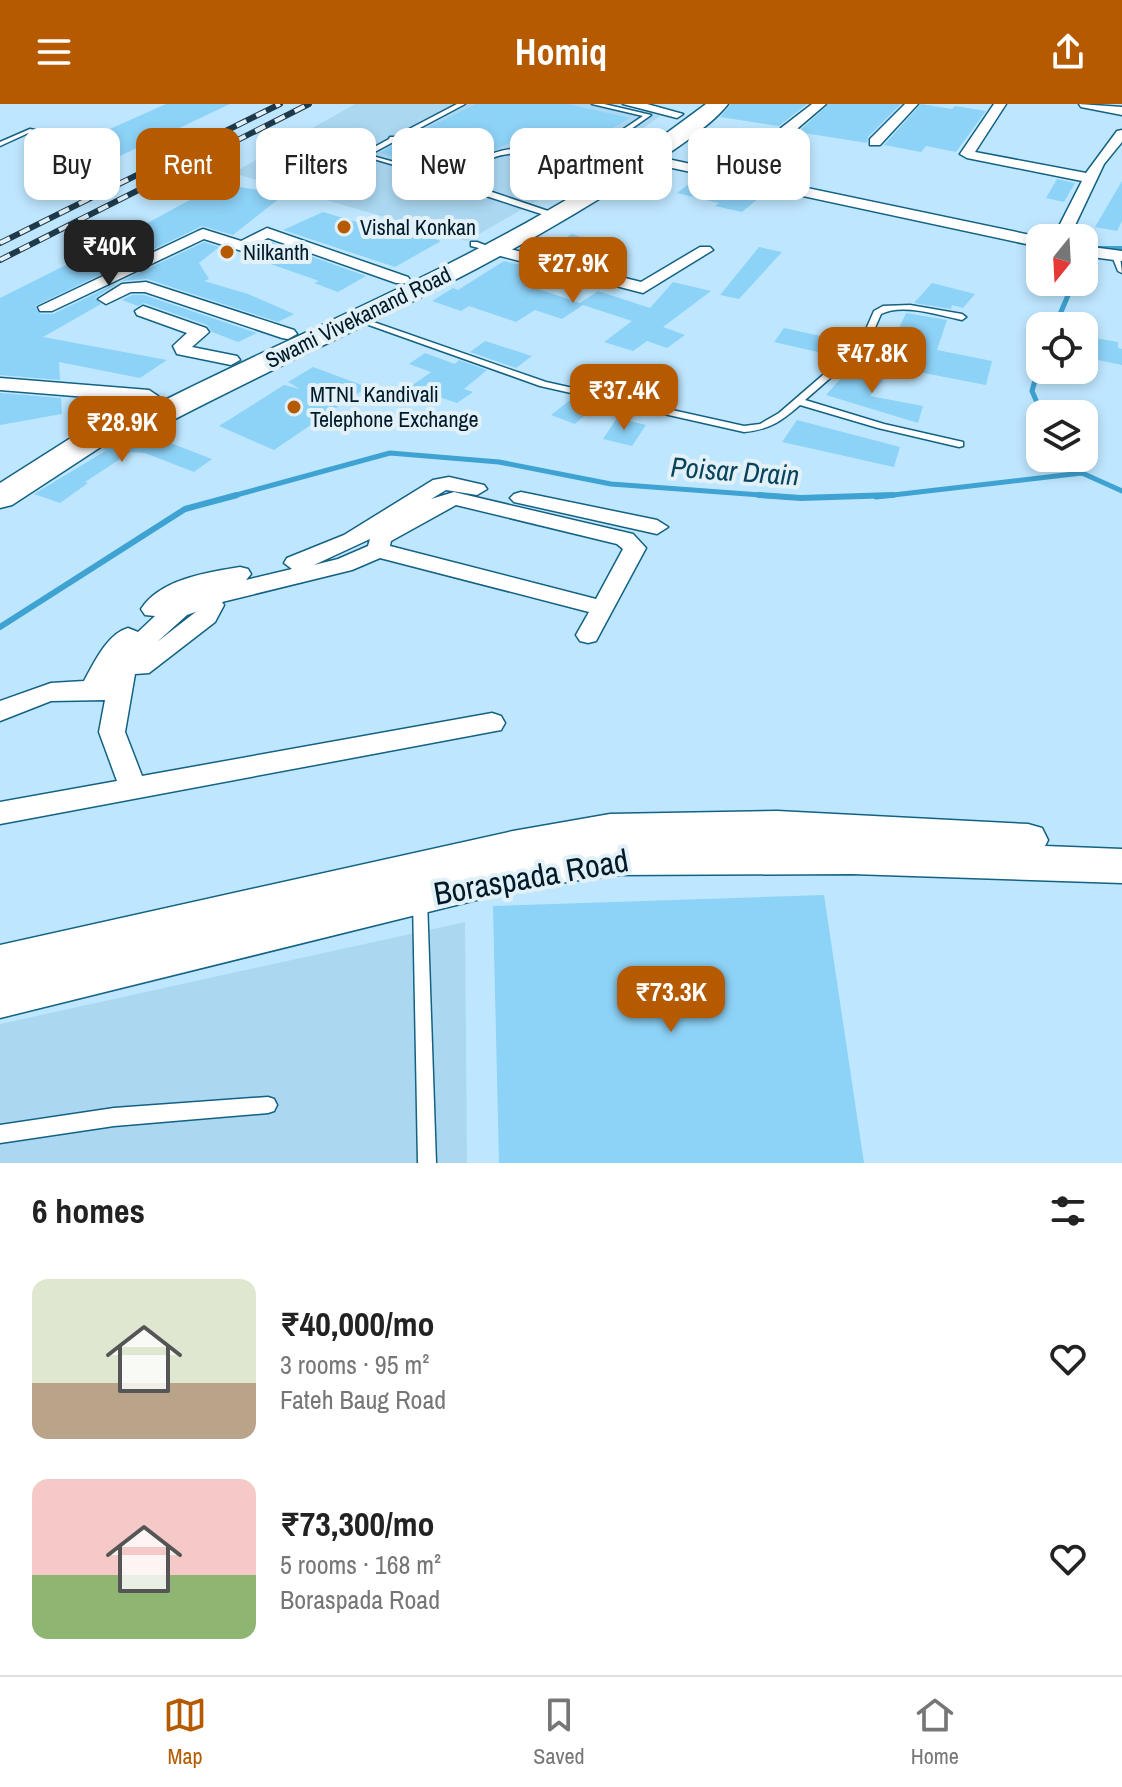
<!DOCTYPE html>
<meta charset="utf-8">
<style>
body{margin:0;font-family:"Archivo Narrow",sans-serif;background:#f6f6f6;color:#222;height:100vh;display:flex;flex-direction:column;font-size:30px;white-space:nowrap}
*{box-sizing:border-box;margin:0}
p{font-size:26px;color:#767676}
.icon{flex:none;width:44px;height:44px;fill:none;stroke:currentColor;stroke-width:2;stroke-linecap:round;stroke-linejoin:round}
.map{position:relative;height:1059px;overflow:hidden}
.sheet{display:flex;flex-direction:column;background:#fff;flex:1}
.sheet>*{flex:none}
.top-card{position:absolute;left:24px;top:24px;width:1074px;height:72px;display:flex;gap:16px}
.needle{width:52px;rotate:198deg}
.fabs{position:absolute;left:1026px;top:120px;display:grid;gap:16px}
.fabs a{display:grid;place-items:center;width:72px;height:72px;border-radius:16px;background:#fff;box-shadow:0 4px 12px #0003;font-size:40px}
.price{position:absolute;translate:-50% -68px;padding:0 18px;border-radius:16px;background:#b65a00;color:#fff;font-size:26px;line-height:52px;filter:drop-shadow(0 2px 4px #0008)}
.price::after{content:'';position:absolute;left:50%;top:48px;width:24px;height:18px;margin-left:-12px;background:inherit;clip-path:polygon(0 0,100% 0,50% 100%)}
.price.on{background:#222;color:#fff}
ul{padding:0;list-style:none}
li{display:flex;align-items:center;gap:24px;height:200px;padding:0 32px}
li span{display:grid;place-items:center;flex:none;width:224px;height:160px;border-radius:16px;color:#555}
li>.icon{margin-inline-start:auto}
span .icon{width:96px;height:96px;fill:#fffc;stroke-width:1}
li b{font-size:34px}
h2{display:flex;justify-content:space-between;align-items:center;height:96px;padding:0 32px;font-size:34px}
.chip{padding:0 28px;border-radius:16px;background:#fff;box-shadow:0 4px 12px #0003;font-size:28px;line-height:72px}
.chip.on{background:#b65a00;color:#fff}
header{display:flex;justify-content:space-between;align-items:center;height:104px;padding:0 32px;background:#b65a00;color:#fff;font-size:36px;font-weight:700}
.tabs{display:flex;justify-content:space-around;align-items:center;height:112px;border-top:2px solid #e0e0e0;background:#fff;font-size:22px;color:#767676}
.tabs a{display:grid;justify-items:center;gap:4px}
.tabs .on{color:#b65a00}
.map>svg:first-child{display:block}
.built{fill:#abd7f1}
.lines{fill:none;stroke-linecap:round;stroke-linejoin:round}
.stream-far2{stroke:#3ea2d2;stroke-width:4}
.stream-far1{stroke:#3ea2d2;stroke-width:5}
.stream{stroke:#3ea2d2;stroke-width:6}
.building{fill:#8dd2f7}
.lane-casing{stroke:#136183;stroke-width:3}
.street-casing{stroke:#136183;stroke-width:3}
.secondary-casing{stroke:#136183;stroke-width:3}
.primary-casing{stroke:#136183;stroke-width:3}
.lane{fill:#fff;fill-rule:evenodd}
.street{fill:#fff;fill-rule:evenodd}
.secondary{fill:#fff;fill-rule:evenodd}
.primary{fill:#fff;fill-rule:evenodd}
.rail-casing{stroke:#1e3a4a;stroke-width:6}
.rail{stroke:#e2f0f8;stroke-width:4;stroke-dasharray:11;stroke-linecap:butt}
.poi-dot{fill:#b65a00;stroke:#e2f0f8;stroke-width:3}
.labels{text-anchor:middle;stroke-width:8;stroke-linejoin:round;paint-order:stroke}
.far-poi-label{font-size:22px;fill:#001a28;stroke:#e2f0f8;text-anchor:start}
.far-street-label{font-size:22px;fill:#001a28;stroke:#e2f0f8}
.water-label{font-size:28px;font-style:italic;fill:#09435c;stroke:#e2f0f8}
.near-street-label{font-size:32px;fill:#001a28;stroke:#e2f0f8}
</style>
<header><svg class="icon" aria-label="menu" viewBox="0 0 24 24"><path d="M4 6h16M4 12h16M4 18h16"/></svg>Homiq<svg class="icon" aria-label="share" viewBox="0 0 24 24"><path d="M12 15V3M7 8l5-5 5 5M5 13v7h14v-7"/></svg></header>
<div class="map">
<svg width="1122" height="1059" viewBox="0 0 1122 1059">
<rect width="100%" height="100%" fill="#bee7ff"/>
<g class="built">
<polygon points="355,0 607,0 660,12 568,79 467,137 233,69"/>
<polygon points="465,818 467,1059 0,1059 0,920"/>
</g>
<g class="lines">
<polyline class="stream-far2" points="1084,144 1122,144"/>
<g class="stream-far1">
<polyline points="1055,222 1069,189 1068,178"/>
<polyline points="1040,259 1032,287 1042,310"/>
<polyline points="1071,354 1082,369"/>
<polyline points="229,393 390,349 499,358 611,380 786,393"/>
<polyline points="876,393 1082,369 1122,387"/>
</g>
<g class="stream">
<polyline points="759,391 801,394 893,391"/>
<polyline points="0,523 185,405 237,391"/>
</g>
</g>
<g class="building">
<polygon points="166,0 230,0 84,69 38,57"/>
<polygon points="476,0 568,0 630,14 590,37 564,31 551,43 509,39 482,52 409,33"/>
<polygon points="731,0 807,0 779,22 720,13"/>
<polygon points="829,0 901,0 868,33 867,39 798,28"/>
<polygon points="921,0 952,5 955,2 986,7 956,48 926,42 921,48 884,41"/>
<polygon points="395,40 471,59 453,69 380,49"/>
<polygon points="698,73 766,88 742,108 715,102 719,99 677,89"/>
<polygon points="1057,75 1075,79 1064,98 1046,94"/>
<polygon points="1122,77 1122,117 1117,127 1095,123"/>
<polygon points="219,80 285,90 233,131 202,122 35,202 40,210 53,210 117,179 95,194 101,200 43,233 167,256 140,274 59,258 60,276 0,271 0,194 122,133"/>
<polygon points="323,108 394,129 403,124 441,137 395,163 283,126"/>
<polygon points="572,130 618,145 590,162 538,149"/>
<polygon points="268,137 366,172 338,188 314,179 319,177 242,150"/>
<polygon points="204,138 219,143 199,159 209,175 204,177 248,190 294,210 278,218 147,175 122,177"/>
<polygon points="759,143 782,148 739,195 720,191"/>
<polygon points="504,157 543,166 523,180 580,199 598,187 650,204 673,178 711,187 663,223 685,231 667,244 647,237 633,247 604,238 632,217 583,201 562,215 535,206 516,218 469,202 461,207 432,197 453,184 458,186"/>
<polygon points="932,179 975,190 963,204 952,201 951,205 914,199"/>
<polygon points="132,191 144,191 257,229 238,238 212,228 207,221 144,199 138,202 122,196"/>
<polygon points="906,209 947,216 937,246 992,257 986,281 882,261"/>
<polygon points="784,224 839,236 831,251 774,238"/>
<polygon points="1095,234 1118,238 1118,244 1122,245 1122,261 1093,255"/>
<polygon points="485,237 532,252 516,264 470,248"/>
<polygon points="425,249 455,260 459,256 487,266 464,285 473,288 457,299 410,283 431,268 409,260"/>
<polygon points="313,263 367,283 274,346 219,322 284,281 300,285 288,278"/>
<polygon points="850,264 885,274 870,292 923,302 918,319 826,291"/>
<polygon points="0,289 61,294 62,310 0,321"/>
<polygon points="569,297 585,302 585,311 575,320 551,311"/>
<polygon points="617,314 646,321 632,342 603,335"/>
<polygon points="797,316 900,343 894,363 782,338"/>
<polygon points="147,330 212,355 194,368 145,349 131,348 85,378 88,379 60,399 34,390 107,346 102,346 106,343"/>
<polygon points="824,791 864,1059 499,1059 493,802"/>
</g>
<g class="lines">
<defs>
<g id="lane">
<path d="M457,0H465L401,34L482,55C509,37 553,46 583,52L643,12L592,0H604L651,11L590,54L609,59V61C580,60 501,33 480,64C478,67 477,72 476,76L492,88L560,111V115H557L486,92L480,86L360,51L389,35L390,33H394ZM395,37L478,58L474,61L469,76L473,80L369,51Z"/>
<polygon points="30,25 35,26 0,42 0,38"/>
<polygon points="471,138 477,138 498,146 494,148 471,142"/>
<polygon points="1113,150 1120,152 1122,169 1118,167 1112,152"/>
<path d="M910,201L962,210L966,213L962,216C938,211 903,199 881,210L867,242L805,296L884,320L963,338V342L959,343L878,324L800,301C780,318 771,325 744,328L540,282L352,215L359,213L546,278L744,322L760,320L779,309L860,239L874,207L883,202Z"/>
<polygon points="420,789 425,791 427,795 436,1059 418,1059 413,795 415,791"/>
<polygon points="268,993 274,995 277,1001 274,1007 268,1009 114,1022 0,1039 0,1021 114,1004"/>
</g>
<g id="street">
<polygon points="623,0 647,0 683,10 677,14"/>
<polygon points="812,0 826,0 791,30 781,30 781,24"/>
<polygon points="905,0 918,0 880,41 870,41 870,35"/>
<polygon points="994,0 1006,0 975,48 1086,69 1117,27 1122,26 1122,38 1104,60 1069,134 1053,134 1082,77 967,54 960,50"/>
<polygon points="1079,0 1122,3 1122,11 1081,3"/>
<polygon points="775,32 780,33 780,39 741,70 1040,133 1042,134 1040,143 649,59 642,55 649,51 728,68"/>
<polygon points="267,124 408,173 410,176 408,179 396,179 268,134 242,147 204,135 52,207 40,207 38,203 198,127 203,125 241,137"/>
<polygon points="494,141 641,178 700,143 710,143 713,146 643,189 489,149 486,146"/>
<polygon points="1084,142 1122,147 1122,157 1084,152"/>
<polygon points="146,178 294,226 297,230 288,235 282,234 145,188 131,188 106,200 98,195 122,180"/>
<polygon points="143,202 206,224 209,228 192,243 237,252 240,256 231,261 177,250 173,242 187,229 137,211 135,207"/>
<polygon points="0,274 149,286 158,292 149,298 0,286"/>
<path d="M449,373L484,381L487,385L477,391L446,386L431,395L454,388L633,430L646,444L596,537L588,539L580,537L576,531L589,508L380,454L352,466L222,498L224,501L215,518L149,569L135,570L125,628L142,672L492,609L501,612L505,619L501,626L0,720V698L117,677L99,628L105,596L51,597L0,617V597L51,579L84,577C94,559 107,530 128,524L138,528L155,512L145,511L141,505C160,475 209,468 240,463L248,465L251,470L246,476L292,465L284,459L287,454L344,431L433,376ZM456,401L617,440L623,445L596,495L390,442L391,437ZM370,435L368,442L338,455L314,461ZM198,507H197L157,538L187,511Z"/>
<polygon points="521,388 657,416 668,423 657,430 514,398 510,394 514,390"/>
</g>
<polygon id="secondary" points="777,707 1028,720 1042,724 1048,736 1045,742 1122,745 1122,779 852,770 612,771 521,785 0,914 0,841 513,727 610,710"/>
<path id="primary" d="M706,0H728C709,25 658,56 632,74C481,173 313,242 154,326L116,333L12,401L0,404V379L96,318L135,311C281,236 435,175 576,90C621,63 663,32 706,0Z"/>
</defs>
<use href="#lane" class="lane-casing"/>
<use href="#street" class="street-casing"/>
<use href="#secondary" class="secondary-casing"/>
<use href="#primary" class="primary-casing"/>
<use href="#lane" class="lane"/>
<use href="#street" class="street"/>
<use href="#secondary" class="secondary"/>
<use href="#primary" class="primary"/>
<defs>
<g id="rail">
<polyline points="0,139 280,0"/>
<polyline points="0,156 309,0"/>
</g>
</defs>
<use href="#rail" class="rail-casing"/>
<use href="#rail" class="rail"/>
</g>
<g class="poi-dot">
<circle cx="344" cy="123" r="8"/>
<circle cx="227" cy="148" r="8"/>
<circle cx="294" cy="303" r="8"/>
</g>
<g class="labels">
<g class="far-poi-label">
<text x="360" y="131">Vishal Konkan</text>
<text x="243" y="156">Nilkanth</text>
<text x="310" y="298">MTNL Kandivali<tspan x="310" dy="25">Telephone Exchange</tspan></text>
</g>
<g class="far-street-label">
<text transform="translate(358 213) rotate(-26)" y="8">Swami Vivekanand Road</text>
</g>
<g class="water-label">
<text transform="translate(735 367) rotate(4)" y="10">Poisar Drain</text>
</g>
<g class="near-street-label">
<text transform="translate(531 773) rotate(-10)" y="11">Boraspada Road</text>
</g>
</g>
</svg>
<div class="fabs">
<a><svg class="needle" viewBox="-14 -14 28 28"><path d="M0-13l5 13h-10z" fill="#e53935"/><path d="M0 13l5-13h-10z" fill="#767676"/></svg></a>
<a><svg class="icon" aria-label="locate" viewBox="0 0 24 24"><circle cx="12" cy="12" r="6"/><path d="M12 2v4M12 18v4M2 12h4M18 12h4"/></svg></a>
<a><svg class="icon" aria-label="layers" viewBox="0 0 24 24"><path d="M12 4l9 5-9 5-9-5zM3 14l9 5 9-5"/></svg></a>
</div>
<b class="price on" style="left:109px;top:184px">₹40K</b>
<b class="price" style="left:573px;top:201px">₹27.9K</b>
<b class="price" style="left:872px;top:291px">₹47.8K</b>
<b class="price" style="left:624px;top:328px">₹37.4K</b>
<b class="price" style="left:122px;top:360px">₹28.9K</b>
<b class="price" style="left:671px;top:930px">₹73.3K</b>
<div class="top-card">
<a class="chip">Buy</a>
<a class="chip on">Rent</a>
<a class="chip">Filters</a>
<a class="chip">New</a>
<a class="chip">Apartment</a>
<a class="chip">House</a>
</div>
</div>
<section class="sheet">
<h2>6 homes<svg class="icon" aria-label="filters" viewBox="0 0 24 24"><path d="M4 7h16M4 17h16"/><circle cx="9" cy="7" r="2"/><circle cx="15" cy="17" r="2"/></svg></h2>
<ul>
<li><span style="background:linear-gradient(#dfe7d0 65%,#b9a48a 0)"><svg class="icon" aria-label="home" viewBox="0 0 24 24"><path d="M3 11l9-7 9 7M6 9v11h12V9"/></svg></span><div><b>₹40,000/mo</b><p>3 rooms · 95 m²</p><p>Fateh Baug Road</p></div><svg class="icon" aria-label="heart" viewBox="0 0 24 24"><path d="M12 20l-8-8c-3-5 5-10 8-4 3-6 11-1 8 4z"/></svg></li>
<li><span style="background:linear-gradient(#f6c9c9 60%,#8fb573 0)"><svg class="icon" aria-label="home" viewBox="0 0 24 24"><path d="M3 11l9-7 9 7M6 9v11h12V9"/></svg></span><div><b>₹73,300/mo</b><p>5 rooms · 168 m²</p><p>Boraspada Road</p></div><svg class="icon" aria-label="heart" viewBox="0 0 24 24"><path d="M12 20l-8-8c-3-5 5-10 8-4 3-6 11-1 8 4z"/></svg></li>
</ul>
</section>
<nav class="tabs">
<a class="on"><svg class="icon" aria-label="map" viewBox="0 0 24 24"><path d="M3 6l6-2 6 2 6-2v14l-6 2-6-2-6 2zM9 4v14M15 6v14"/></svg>Map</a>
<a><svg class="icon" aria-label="saved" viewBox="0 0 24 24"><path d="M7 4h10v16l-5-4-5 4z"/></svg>Saved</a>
<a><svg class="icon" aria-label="home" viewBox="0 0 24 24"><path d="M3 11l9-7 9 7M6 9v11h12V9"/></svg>Home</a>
</nav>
